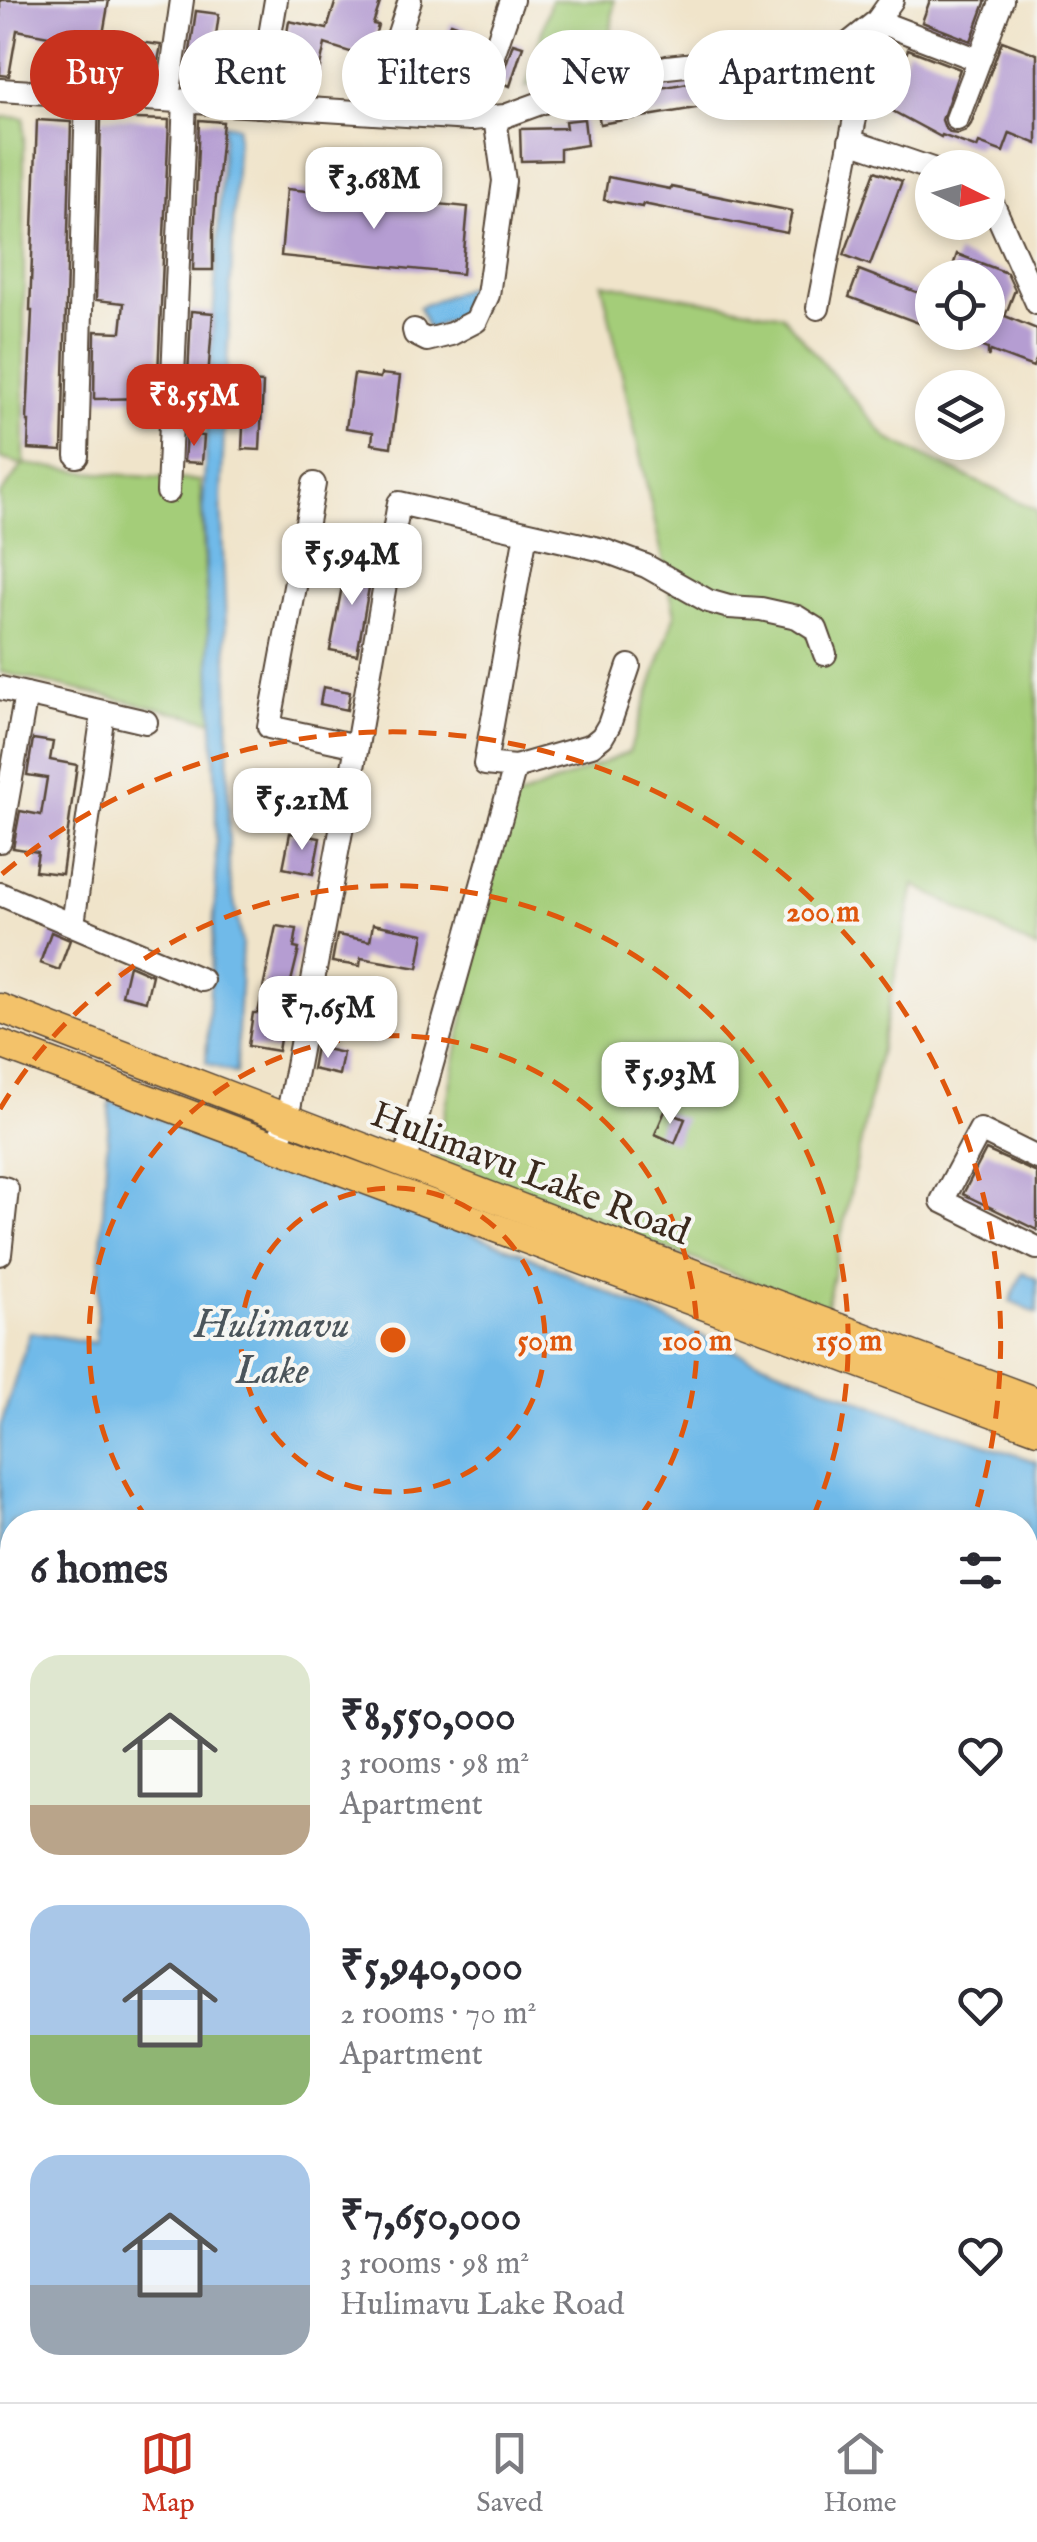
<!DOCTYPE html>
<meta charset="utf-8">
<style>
body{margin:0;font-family:"IM FELL English",serif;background:#f2f2f3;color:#2b2b33;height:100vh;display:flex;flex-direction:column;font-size:38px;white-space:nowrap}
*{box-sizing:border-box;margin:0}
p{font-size:32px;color:#7c7c81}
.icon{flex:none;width:55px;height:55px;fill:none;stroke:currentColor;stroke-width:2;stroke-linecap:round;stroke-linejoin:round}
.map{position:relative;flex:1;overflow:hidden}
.side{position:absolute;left:0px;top:1510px;width:1038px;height:892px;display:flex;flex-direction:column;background:#fff;border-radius:40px 40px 0 0;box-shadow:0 5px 15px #0003}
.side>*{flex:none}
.hud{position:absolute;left:30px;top:30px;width:978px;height:90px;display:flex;gap:20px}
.needle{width:65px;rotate:95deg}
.buttons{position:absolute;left:915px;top:150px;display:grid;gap:20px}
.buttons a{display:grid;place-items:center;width:90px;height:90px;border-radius:50%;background:#fff;box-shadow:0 5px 15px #0003;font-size:50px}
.price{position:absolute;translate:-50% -85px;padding:0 22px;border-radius:20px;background:#fff;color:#222;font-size:32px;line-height:65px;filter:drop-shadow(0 2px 5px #0008)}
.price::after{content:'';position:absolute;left:50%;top:60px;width:30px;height:22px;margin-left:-15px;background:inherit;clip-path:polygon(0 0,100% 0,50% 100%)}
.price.current{background:#c8321e;color:#fff}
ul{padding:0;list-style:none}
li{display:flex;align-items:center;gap:30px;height:250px;padding:0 30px}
li span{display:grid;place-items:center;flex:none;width:280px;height:200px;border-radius:30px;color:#555}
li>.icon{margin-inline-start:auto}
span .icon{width:120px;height:120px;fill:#fffc;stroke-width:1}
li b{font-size:42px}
h2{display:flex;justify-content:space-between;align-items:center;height:120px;padding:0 30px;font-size:42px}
.tag{padding:0 35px;border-radius:45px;background:#fff;box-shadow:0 5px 15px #0003;font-size:35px;line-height:90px}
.tag.current{background:#c8321e;color:#fff}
.tabs{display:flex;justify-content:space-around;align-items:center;height:140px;border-top:2px solid #e1e1e2;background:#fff;font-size:28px;color:#7c7c81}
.tabs a{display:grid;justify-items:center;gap:5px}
.tabs .current{color:#c8321e}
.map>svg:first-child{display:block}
.green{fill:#a4cd79;stroke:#707c4c;stroke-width:2.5}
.water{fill:#70bae9;stroke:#567284;stroke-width:2.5;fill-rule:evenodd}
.building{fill:#b59dd2}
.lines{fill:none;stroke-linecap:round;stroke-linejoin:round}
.minor-casing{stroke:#564638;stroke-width:26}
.major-casing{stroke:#564638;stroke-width:31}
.minor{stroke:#fff;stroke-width:22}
.major{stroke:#f3c26a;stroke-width:28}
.ring{fill:none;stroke:#df570d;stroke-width:5;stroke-dasharray:18 12}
.labels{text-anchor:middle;stroke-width:8;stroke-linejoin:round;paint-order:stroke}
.street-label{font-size:38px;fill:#3b2a1e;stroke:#f6f6f2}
.water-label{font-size:40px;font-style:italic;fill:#4b555b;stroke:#f6f6f2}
.centre{fill:#df570d;stroke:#f6f6f2;stroke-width:5}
.ring-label{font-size:30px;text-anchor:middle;font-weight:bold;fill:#df570d;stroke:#f6f6f2;stroke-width:8;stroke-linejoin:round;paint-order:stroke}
</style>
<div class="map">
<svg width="1037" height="2402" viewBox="0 0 1037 2402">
<rect width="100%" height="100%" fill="#f6f6f2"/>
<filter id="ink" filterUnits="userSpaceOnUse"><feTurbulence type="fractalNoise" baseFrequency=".01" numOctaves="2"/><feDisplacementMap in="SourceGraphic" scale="20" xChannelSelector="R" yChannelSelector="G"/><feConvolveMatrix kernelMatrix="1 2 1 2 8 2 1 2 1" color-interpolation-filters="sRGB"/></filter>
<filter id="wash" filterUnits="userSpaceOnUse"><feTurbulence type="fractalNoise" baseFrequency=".0048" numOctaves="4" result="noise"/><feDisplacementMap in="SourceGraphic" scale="40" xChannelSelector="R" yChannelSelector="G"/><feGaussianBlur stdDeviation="2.25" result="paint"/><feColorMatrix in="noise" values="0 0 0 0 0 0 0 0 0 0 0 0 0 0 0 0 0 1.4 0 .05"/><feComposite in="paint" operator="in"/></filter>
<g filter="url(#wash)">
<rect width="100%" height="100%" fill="#f0e4ca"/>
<g class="green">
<polygon points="551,0 614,0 609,55 526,87"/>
<polygon points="0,117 24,118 24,464 86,472 200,481 213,721 0,672 0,495 23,465 0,458"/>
<polygon points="602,283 782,315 888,439 1037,510 1037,949 914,885 826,1309 435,1162 506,803 629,752 675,614"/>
</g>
<g class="water">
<polygon points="224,124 238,126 221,497 228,685 229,874 242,943 236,1074 206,1063 216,880 216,795 203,504"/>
<polygon points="471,286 479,308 428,329 419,307"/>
<path d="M110,1100L520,1252L728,1348L889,1412L1037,1462V2402H0V1428L30,1332L95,1343ZM12,1522H1025V2390H12Z"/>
<polygon points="1023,1272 1037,1279 1037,1314 1010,1301"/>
</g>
<g id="blocks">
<g class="building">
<polygon points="0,0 109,0 101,46 17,30 9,76 0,75"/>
<polygon points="336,0 381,0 373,24 378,25 369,58 325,44 318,76 281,69 289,21 327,29"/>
<polygon points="930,0 986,0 971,41 922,22"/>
<polygon points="196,11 219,14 215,42 253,45 249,70 188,65"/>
<polygon points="451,23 484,35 463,93 427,80 425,86 400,77 413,40 441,50"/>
<polygon points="116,39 161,45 158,61 155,60 154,69 112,64"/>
<polygon points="1002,41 1037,54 1037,144 1010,133 1003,152 979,143 977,148 942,135 941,137 874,101 882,83 894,89 908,49 960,69 942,120 945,128 951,133 958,134 966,131 971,124"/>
<polygon points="513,43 523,46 510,86 500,82 499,85"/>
<polygon points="704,80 708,106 600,124 596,100"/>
<polygon points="101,118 169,120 157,398 94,399 95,331 121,332 124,303 96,300"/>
<polygon points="584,119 587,145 560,149 560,160 521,161 520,129 566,128 565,121"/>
<polygon points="37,120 71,122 62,451 28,449 29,421 27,421 32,311 30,311"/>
<polygon points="199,120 223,122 213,229 213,270 193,270"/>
<polygon points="875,171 902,181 870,265 844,255"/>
<polygon points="608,177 670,189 671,187 792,211 787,233 643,204 642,207 604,200"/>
<polygon points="287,189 367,197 367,203 399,206 400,200 468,207 462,274 281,256"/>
<polygon points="957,254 1007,273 1015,290 1005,316 1037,329 1037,358 1033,367 991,351 988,357 988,349 947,334 988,332 988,278 949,278"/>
<polygon points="859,270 932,298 932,328 849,297"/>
<polygon points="191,311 213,313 208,378 188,377"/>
<polygon points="354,374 380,378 381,374 400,376 391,447 372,444 373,432 346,428"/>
<polygon points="245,382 263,383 260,450 242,449"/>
<polygon points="186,434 204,436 202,463 184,462"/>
<polygon points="347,560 373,565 357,655 330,650"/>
<polygon points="323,687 350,692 347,710 320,704"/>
<polygon points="33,739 53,742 50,760 77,765 62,874 35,871 38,852 13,848 20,811 41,815 47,778 27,775"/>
<polygon points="305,778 332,783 329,802 301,797"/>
<polygon points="290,833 320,838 313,874 283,868"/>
<polygon points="373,924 424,934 418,968 361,958 360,966 332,962 337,935 370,941"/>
<polygon points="276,926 297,929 294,948 299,949 286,1002 278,1051 248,1046 253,1013 258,1013"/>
<polygon points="51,932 70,940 59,970 40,963"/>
<polygon points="129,965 152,975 146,1001 122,995"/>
<polygon points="316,1047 343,1053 339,1075 312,1069"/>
<polygon points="665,1111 685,1119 675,1143 655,1134"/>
<polygon points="986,1150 1037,1173 1037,1230 963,1194"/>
</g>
</g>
</g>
<g filter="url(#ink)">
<use href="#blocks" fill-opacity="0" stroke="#564638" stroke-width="2.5"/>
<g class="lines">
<defs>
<g id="minor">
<polyline points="0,90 471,119 505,116 582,88 667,67 760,57 837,53 877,21 892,0"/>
<polyline points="168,99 182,0"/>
<polyline points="258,106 276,0"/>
<polyline points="373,112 410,0"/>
<polyline points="471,119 512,0"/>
<polyline points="957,119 1002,0"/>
<polyline points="850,141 932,169"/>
<polyline points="988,199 994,207 1037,303"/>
<polyline points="818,308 854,123 877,21 979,60"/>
<polyline points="414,330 415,334 427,340 451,334 476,321 488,295 504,181 495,118"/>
<polyline points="77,456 87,94"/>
<polyline points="314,484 269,727 357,746"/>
<polyline points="168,492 185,100"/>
<polyline points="526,533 485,764 515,767 592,745 602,737 609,725 629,666"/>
<polyline points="0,688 146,722"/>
<polyline points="0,841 26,694"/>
<polyline points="0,894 202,980"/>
<polyline points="73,924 103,713"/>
<polyline points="276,1146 287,1119 357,746 399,503 603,550 646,566 708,601 729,607 761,609 797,617 816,629 825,654"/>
<polyline points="1037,1158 980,1130 942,1201 1037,1248"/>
<polyline points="404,1164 515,767"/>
<polyline points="0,1187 7,1189 0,1254"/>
</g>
<g id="major">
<polyline points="0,1008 612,1243 1037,1402"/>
<polyline points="0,1044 1037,1429"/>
</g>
</defs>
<use href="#minor" class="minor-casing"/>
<use href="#major" class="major-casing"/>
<use href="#minor" class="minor"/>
<use href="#major" class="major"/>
</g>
</g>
<g class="ring">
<circle cx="393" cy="1340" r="152"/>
<path d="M149 1521A304 304 0 1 1 637 1521"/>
<path d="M0 1109A456 456 0 0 1 811 1522"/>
<path d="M2 874A608 608 0 0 1 974 1518"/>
</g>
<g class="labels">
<g class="street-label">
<text transform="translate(531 1172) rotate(21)" y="13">Hulimavu Lake Road</text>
</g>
<g class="water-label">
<text x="272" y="1337">Hulimavu<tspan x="272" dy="46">Lake</tspan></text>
</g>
</g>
<circle cx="393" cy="1340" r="15" class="centre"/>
<g class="ring-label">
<text x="823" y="921">200 m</text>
<text x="545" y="1350">50 m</text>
<text x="697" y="1350">100 m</text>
<text x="849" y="1350">150 m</text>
</g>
</svg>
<div class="buttons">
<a><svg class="needle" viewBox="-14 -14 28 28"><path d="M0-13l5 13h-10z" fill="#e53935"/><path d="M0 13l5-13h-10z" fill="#7c7c81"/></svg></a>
<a><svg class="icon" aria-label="locate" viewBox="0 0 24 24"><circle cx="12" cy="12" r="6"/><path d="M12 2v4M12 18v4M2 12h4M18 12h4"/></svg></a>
<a><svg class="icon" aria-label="layers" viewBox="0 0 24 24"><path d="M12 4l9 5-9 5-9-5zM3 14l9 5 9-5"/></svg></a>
</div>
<b class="price" style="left:374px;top:232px">₹3.68M</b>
<b class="price current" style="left:194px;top:449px">₹8.55M</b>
<b class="price" style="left:352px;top:608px">₹5.94M</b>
<b class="price" style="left:302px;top:853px">₹5.21M</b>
<b class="price" style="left:328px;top:1061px">₹7.65M</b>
<b class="price" style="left:670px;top:1127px">₹5.93M</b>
<div class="hud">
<a class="tag current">Buy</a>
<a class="tag">Rent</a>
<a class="tag">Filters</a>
<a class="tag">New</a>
<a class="tag">Apartment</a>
</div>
<section class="side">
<h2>6 homes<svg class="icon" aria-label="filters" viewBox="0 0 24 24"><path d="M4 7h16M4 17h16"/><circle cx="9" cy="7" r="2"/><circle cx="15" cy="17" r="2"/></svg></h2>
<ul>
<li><span style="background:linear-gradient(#dfe7d0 75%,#b9a48a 0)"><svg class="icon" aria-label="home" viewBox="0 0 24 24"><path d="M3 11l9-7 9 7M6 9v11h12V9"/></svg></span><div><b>₹8,550,000</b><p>3 rooms · 98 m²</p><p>Apartment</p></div><svg class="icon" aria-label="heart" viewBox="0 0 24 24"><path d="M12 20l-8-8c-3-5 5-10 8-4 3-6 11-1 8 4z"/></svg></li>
<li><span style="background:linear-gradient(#a9c7e8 65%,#8fb573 0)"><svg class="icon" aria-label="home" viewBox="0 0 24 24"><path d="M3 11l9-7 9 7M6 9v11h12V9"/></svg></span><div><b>₹5,940,000</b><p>2 rooms · 70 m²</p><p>Apartment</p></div><svg class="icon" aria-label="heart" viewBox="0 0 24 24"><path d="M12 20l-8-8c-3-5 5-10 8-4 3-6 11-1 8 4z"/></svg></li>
<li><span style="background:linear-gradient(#a9c7e8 65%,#9aa5b1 0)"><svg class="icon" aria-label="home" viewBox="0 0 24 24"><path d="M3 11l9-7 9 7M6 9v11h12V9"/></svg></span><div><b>₹7,650,000</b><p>3 rooms · 98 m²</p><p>Hulimavu Lake Road</p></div><svg class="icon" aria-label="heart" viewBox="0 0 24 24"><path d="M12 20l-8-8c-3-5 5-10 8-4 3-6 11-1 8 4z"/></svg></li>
</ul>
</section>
</div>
<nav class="tabs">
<a class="current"><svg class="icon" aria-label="map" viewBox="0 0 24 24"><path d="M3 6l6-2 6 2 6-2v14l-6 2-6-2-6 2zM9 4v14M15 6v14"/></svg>Map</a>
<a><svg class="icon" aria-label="saved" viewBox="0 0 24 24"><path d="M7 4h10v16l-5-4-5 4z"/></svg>Saved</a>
<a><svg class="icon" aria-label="home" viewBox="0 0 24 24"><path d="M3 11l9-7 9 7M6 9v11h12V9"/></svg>Home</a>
</nav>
